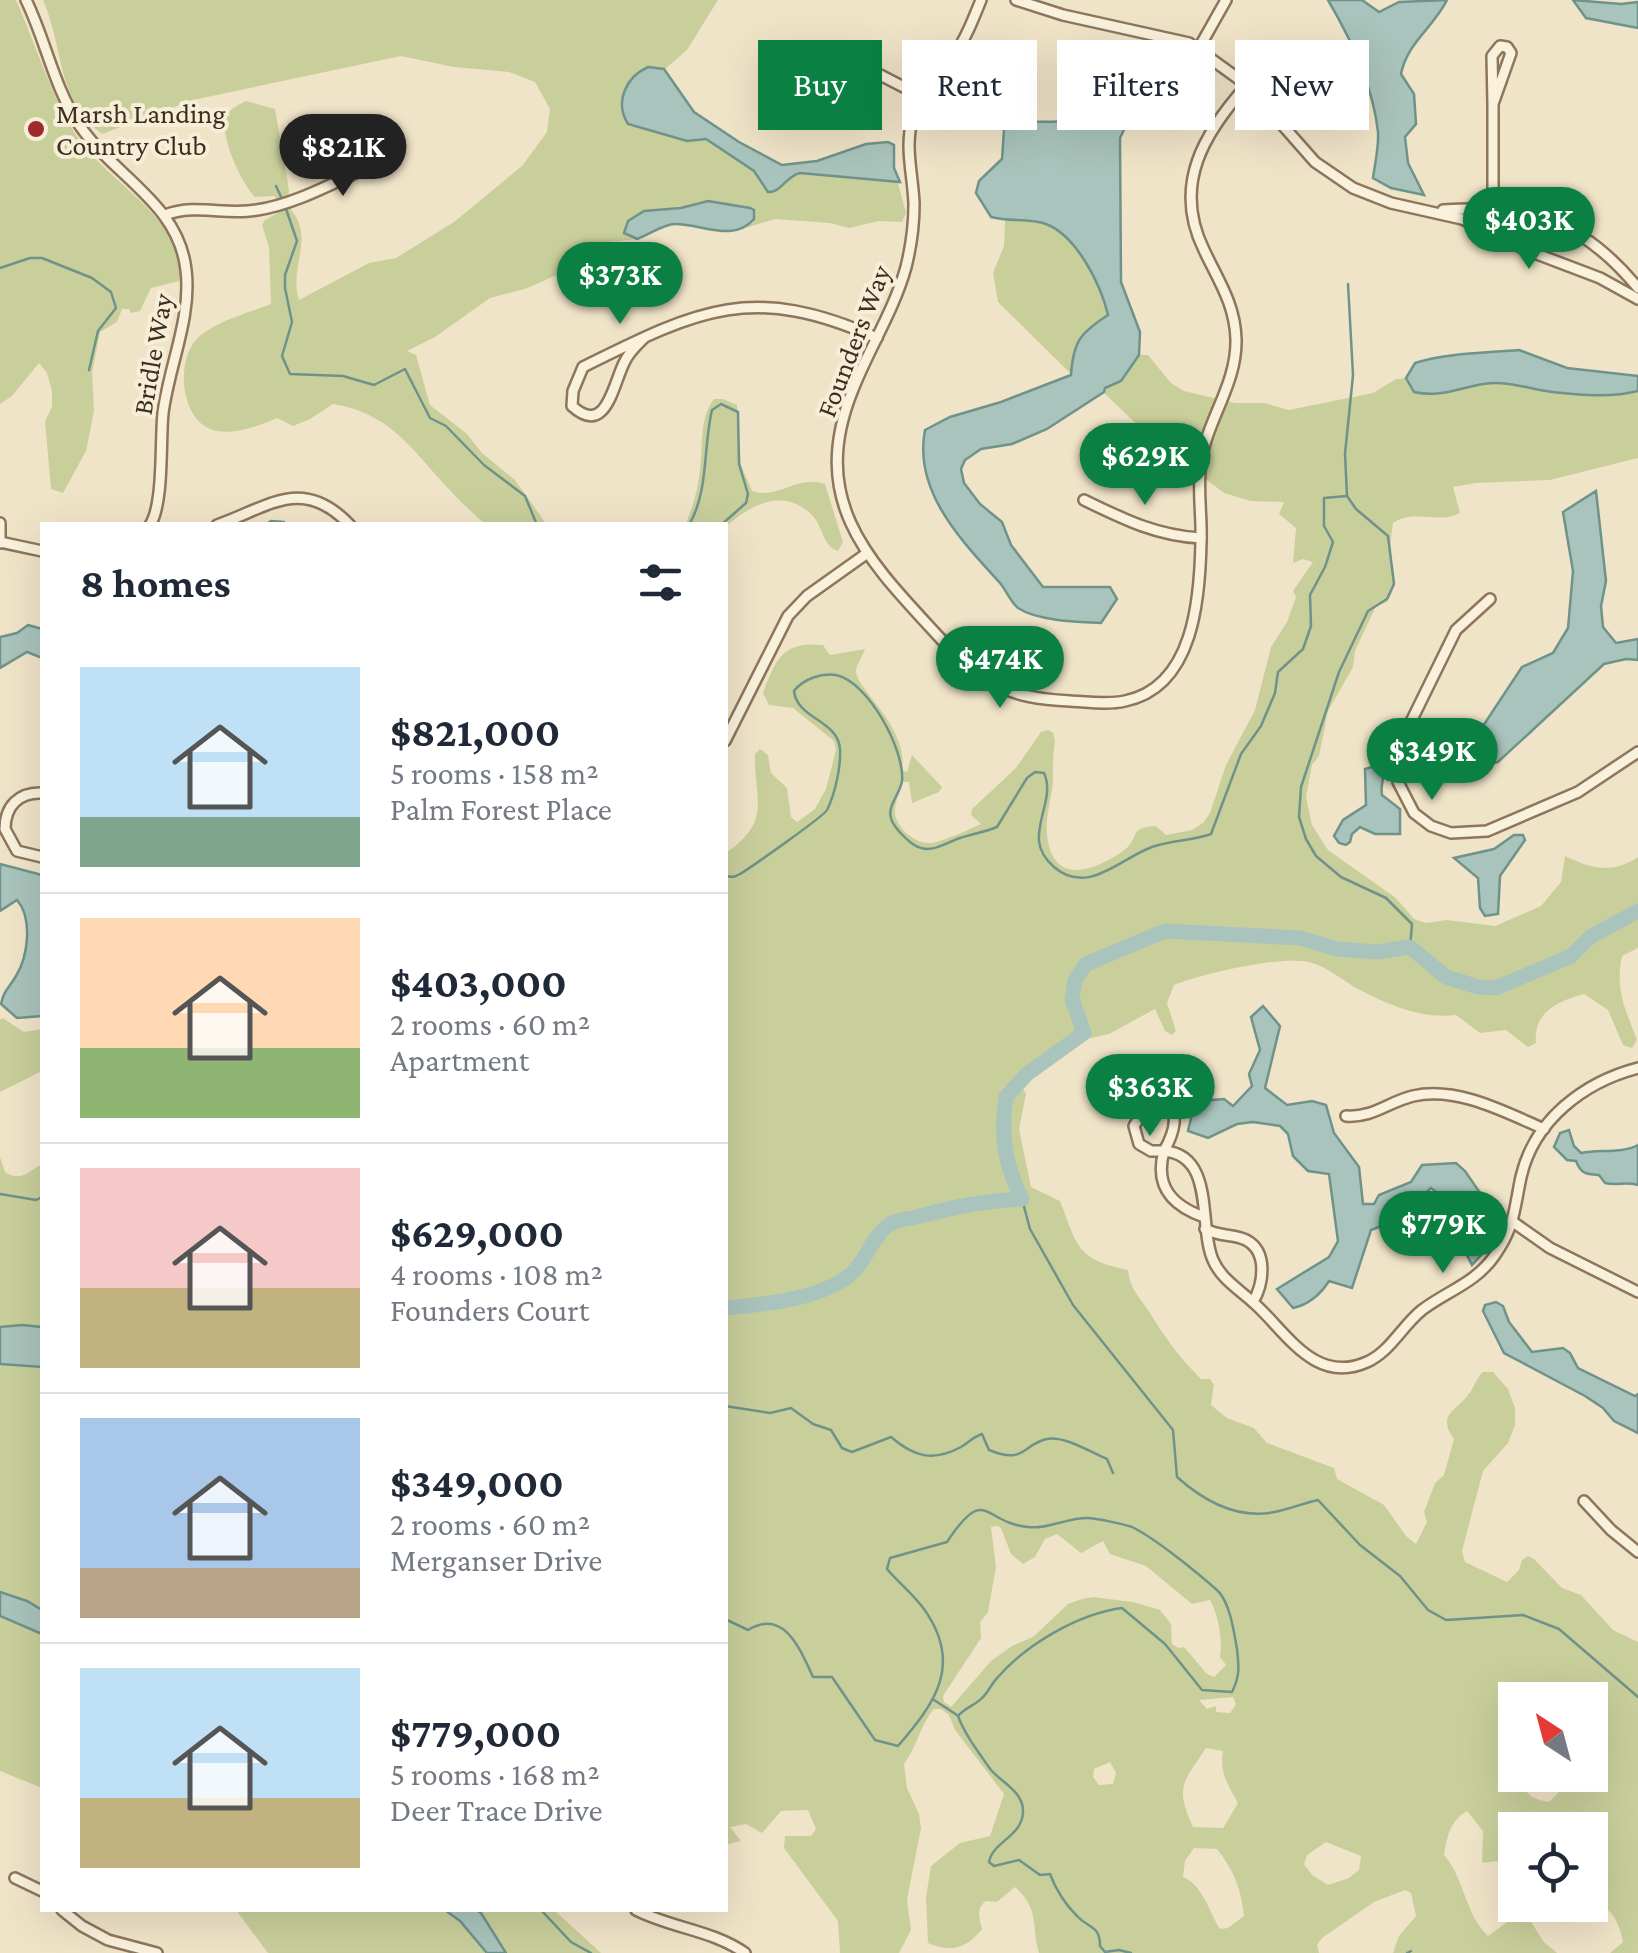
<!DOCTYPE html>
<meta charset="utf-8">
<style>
body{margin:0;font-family:"Crimson Pro",serif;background:#f6f6f7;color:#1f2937;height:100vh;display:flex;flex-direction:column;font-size:38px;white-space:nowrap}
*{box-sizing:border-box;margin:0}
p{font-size:32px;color:#747a83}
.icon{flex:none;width:55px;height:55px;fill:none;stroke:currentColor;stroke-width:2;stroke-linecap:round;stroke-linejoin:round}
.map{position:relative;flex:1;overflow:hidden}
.drawer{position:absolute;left:40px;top:522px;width:688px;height:1390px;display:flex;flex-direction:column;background:#fff;border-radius:0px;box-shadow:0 10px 40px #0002}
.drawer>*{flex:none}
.top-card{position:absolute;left:758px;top:40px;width:730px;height:90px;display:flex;gap:20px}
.needle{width:65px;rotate:324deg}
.tools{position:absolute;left:1498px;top:1682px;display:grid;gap:20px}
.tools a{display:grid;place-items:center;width:110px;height:110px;border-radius:0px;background:#fff;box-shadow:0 10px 40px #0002;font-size:50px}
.price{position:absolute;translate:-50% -85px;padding:0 22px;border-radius:35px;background:#0b8043;color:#fff;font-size:32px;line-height:65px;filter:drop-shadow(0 2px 5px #0008)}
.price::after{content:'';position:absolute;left:50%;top:60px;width:30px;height:22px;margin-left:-15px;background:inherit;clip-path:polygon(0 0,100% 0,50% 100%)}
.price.on{background:#222;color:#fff}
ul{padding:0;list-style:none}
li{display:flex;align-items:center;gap:30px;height:250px;padding:0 40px}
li+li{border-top:2px solid #e0e1e3}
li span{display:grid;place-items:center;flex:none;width:280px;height:200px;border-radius:0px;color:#555}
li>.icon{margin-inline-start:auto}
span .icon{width:120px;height:120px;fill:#fffc;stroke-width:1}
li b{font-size:42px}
h2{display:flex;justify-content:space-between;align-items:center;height:120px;padding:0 40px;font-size:42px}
.tag{padding:0 35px;border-radius:0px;background:#fff;box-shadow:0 10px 40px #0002;font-size:35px;line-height:90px}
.tag.on{background:#0b8043;color:#fff}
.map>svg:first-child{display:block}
.green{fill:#c9cf9b;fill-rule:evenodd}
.water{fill:#a9c4bc;stroke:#6f938a;stroke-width:2.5}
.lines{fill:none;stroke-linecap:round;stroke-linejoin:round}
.stream{stroke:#6f938a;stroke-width:2.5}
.river{stroke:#a9c4bc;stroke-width:15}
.minor-casing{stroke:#8d765c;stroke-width:14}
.minor{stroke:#faf1dc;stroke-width:9}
.poi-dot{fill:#9e2a2b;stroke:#f7eed8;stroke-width:4}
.labels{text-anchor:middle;stroke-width:8;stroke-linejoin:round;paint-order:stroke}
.poi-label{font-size:28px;fill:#3d2e20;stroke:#f7eed8;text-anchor:start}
.street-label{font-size:28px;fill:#3d2e20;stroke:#f7eed8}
</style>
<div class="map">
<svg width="1638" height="1953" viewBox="0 0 1638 1953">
<rect width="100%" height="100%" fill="#f0e4c8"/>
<g class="green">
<path d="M0,0H16C36,45 50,93 76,135C105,181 191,223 179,281L151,288L140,311L131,313L129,309H122L117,322L100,332L92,373L94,411L86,451L63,493L51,489L45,422L52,406V391L47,373L39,363L12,396L0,404Z"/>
<path d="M43,0H718L687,50L665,69L694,112L739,142L783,165L817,161L866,144L888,142L894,145V168L906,213L902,222L879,221L849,228L830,223L775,219L732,232L671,224L637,239L609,242L586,252L561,273L525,289L490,298L435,337L407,351L416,355L430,405L467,434L482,453L515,480L547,525H486C472,512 458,500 446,486C410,447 389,413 333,404L310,419L293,426L277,418C259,426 229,437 210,429C179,416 175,355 201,335C220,320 248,313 271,304L269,247L262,225L265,220L281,211L279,202L274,196L255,197C242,185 217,132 227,115C231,108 240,104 246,101L275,109L289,190L287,205C318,237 288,264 299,300L369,263L396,258L454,222L522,166L547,132L550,109L535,82L509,72L454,67L401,56L193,100L102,134C55,97 65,51 43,0Z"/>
<path d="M1005,221C1018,221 1033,220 1045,224C1077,235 1100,285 1108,315C1089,326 1072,353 1072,375L998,302L993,273L1004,246Z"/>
<path d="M1519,350L1567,368L1638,376V458L1550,480L1476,483L1453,487L1460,513C1437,525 1415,508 1393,523C1392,533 1389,545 1391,556C1394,576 1398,584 1387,602L1376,606L1355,651L1353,667L1328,711L1319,756L1312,765L1306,797L1312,825L1328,850L1396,898L1414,919L1426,923L1447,920L1495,926L1541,906L1561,882L1565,856C1591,869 1613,874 1638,857V948L1622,956C1615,991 1625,1008 1637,1040L1632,1048L1623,1045L1608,1010L1584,994C1558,1001 1533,1012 1536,1043L1528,1047L1506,1030L1480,1033L1456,1015C1421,1019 1391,1006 1360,990C1344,982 1330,968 1312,963C1285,954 1202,974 1174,985L1167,1003L1176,1031L1172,1035L1165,1031L1155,1009L1109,1034L1087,1039L1065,1051L1033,1075L1023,1089L1026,1094L1019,1129L1031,1187L1060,1201C1078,1247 1076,1259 1128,1270C1130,1290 1140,1297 1150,1313C1168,1342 1177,1354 1201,1379H1210L1214,1385L1211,1405L1227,1418L1254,1428L1267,1443L1334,1468L1337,1479L1384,1505L1406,1536L1416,1544L1427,1522L1424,1512L1435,1483L1444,1475L1454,1439C1436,1415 1457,1410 1468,1395C1475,1387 1475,1379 1483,1372H1493L1508,1389L1515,1408V1425L1508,1443L1483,1471L1462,1551L1465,1562L1507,1582L1519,1570L1522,1560L1528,1556L1534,1559L1562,1588L1581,1595L1613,1630L1638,1642V1953H1610L1623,1942C1619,1921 1611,1906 1590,1901V1830H1515V1866L1505,1860L1482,1863L1483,1831L1467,1811C1450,1821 1447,1837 1444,1855C1464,1877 1465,1914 1488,1936L1523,1910L1544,1942L1557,1953H1393L1399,1936L1416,1916L1411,1893L1405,1890L1374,1902L1322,1938L1317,1945L1319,1953H1039C1031,1925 1040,1909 1015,1887L997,1902L986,1901C976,1908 979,1918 982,1929C966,1949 951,1953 928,1943L926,1897L931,1866L960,1843L990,1836L1004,1794L955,1730L949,1715L941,1709H934C920,1725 917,1747 904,1764L907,1788L919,1814L921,1828L907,1900L911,1930L899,1953H840L838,1921L784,1848L785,1836H811L816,1829L808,1810L781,1811L762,1833L746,1824L730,1827L741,1841L725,1845V854C773,820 754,801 755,754L760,749L768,755L771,773L787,788L791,817L797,822L815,809L826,789L836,750L834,741L793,708L769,705L763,693C776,658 783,641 823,645L830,655L865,649C863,656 857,663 856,670C854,688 909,726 902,770L907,772L912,755L942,787L939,792L912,803L909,782H903C900,790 894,805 895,813C896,827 914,843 928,843C939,844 970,829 981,824L971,815L972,809L1016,768L1041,732L1048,730L1053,733L1055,741C1053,754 1053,767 1053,780C1052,798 1045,817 1047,835C1053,887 1094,871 1123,851C1140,840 1127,827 1156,826L1166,835L1192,830L1203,823L1210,813L1226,765L1255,710L1271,647L1287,622L1296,597L1293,591L1313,562L1303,559L1293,563L1296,528L1279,514L1284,502L1251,501L1224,493L1150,437L1104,393L1105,388L1121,381L1139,355H1148L1171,383L1184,391L1235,403H1264L1289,410L1373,393L1396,379L1406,378L1415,363C1446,353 1486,353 1519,350ZM997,1526L1001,1528L1011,1554L1023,1564L1035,1557L1045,1539L1057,1534L1081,1553L1103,1541L1110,1554L1146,1566L1192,1604L1210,1600C1218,1613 1223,1641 1220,1657L1226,1665L1214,1677L1207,1674L1184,1647L1178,1648L1172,1644L1171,1624L1160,1610L1133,1602L1093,1597L1082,1599L1068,1604L1033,1637L1012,1646L991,1661L951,1707L944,1702L943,1696L981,1638L980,1622L988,1612L996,1567L991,1527ZM1233,1697L1236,1704L1230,1713L1216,1712V1706L1207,1709L1199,1700ZM1515,1700H1590V1775H1565L1564,1787L1549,1802C1531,1799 1526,1795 1520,1778L1522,1775H1515ZM1206,1748L1223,1751C1219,1772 1228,1785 1238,1803L1223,1828L1193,1827C1174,1786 1184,1782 1206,1748ZM1110,1762L1116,1773L1113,1784L1099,1785L1093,1777L1094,1769ZM1326,1842L1361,1856L1359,1870L1349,1878L1328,1885L1312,1875L1304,1864L1307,1855ZM1194,1848L1217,1849C1234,1871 1241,1888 1244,1916L1228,1928L1220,1929C1209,1912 1203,1885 1183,1877L1185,1861Z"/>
<path d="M714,399H723L737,405L741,465L752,491C777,500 798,474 825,484L843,542L838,551C822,546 823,525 811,514C782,487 751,505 725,527L685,525C693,508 698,489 700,470C703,448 699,418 714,399Z"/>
<polygon points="3,1018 24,1032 42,1029 42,1071 0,1092 0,1020"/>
<path d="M0,1157L5,1172C21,1182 28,1172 42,1164V1327H0Z"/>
<polygon points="0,1364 42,1367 42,1610 27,1601 0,1592"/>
<polygon points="0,1617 42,1634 42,1788 0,1771"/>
<polygon points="236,1910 444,1910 460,1921 487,1953 268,1953"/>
<polygon points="476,1910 554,1910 601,1953 506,1953"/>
</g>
<g class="water">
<path d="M1328,0H1362L1379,12L1399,2L1447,0C1433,28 1407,43 1401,74L1414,94L1416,124L1405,137L1408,163L1424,195L1391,188L1373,178C1375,163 1379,147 1378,132C1373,86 1351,39 1328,0Z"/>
<polygon points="1573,0 1621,4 1638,2 1638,28 1586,18"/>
<path d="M1146,47L1159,52L1157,62L1120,138L1121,282L1140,332L1139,355L1121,381L1105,388L1104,392L1047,429L1012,444L981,449L965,460L961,469L964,483L980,504L1002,522L1011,545L1043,587H1110L1117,599L1101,623C1077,622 1038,621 1018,608C1011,603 1006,590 1000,583C962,541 913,492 925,430L950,417L1001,402L1071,375C1073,342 1080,333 1108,315C1101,285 1077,236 1046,224C1029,218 1009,222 991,217L976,193L979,181L1002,159L1004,130L1012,121C1045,121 1086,129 1106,97C1116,81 1123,64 1134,49Z"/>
<path d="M648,67L664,69L694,112L739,142L782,165L817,161L866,144L888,142L894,145V168L900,182L800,173C786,176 781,193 768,192L754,171L706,139L687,141L628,124C614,102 626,77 648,67Z"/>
<path d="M708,201L750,208L754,210V219C733,243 703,224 675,224C664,224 648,235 637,239L624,233L628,221L644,211L681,208Z"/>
<path d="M1519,350L1567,368L1638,376V391C1612,398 1579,395 1552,392C1528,389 1508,380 1483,384C1459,388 1439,398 1414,392L1406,378L1415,363C1446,353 1486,353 1519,350Z"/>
<polygon points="1596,491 1606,581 1601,606 1603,627 1616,643 1638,639 1638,660 1626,659 1604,664 1498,762 1480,767 1461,749 1479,732 1522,667 1553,653 1568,628 1573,571 1563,512"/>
<polygon points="28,625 42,629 42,658 27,652 0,668 0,637 17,633"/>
<path d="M1375,766L1383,768C1385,778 1380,785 1382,795L1400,809V834H1375L1360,827L1352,834L1350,842L1346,845L1339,843L1334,836L1343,820L1366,805L1365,769Z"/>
<polygon points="1514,835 1523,835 1525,840 1500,876 1498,914 1485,916 1480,908 1478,878 1454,858 1494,849"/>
<path d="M0,864L42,875V1016L17,1018L1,1004C4,990 9,988 16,976C28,957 33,918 17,900L0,911Z"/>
<path d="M1263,1006L1280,1026L1265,1088L1287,1105L1312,1101L1326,1105L1334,1133L1359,1167L1363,1204H1374L1379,1195L1411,1182L1422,1165L1456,1163L1465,1171L1487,1203L1483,1253L1472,1265L1453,1227L1446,1199L1431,1188L1392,1222L1371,1230L1352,1288L1329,1281C1321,1294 1308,1305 1293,1308L1277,1289L1329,1257L1338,1241L1329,1174L1308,1171L1293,1156L1288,1134L1280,1126L1253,1122L1237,1124L1208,1138L1188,1131L1193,1110L1200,1101L1224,1099L1233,1106L1252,1086L1249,1074L1260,1050L1251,1017Z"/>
<path d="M1569,1130L1574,1146L1581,1153C1600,1149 1621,1154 1638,1145V1185C1626,1181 1618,1186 1605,1183L1599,1175C1586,1174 1581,1174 1576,1161L1567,1160L1554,1147L1560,1133Z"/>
<polygon points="1496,1302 1503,1306 1509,1322 1532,1352 1563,1348 1570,1353 1578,1368 1635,1396 1638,1394 1638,1433 1614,1421 1603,1408 1585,1396 1504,1353 1483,1311 1485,1305"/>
<polygon points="22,1325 42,1327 42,1367 0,1364 0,1327"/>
<polygon points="0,1592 27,1601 42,1610 42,1634 0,1616"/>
<polygon points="445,1910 476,1910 481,1913 506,1953 487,1953 460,1921"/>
</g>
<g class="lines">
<g class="stream">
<polyline points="276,186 282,199"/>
<polyline points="285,206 297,241 285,275 285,288 292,322 282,356 290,374 343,376 374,385 405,369 430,418 446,426 484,465 525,496 537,525"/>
<polyline points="0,268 30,258 42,258 92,278 111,292 116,308 98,331 89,370"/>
<polyline points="1348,284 1353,375 1345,454 1347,496 1356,509 1388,536 1394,584 1387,599 1368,611 1339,672 1301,787 1299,817 1306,839 1316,856 1341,877 1386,898 1412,924 1410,947"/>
<polyline points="265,525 271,521 284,522 284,525"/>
<path d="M689,525C709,491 703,447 712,410L721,404L738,412L739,464L748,494L746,503L721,525"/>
<path d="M725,876C734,877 732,878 740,874C750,868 823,817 827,810C835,794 841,767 840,749C838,720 797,719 794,691C803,679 821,673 836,675C869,682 905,751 902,781C900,794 887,806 891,818C893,826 903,836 910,842C928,857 942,844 960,838C972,834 985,832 997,827L1027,778L1035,772L1044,773C1054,795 1037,818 1039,841C1040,851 1046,860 1054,867C1088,896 1119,859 1152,847C1172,840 1191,841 1211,834L1241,754L1261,726L1275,693L1278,672L1303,649L1311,626L1310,595L1325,567L1333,542L1324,526V498L1347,496"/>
<polyline points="0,1194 36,1200 42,1197"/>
<path d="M1022,1199L1030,1229L1073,1305L1173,1430L1177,1477C1205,1502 1240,1521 1279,1511C1292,1508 1304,1503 1318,1500L1360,1545L1400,1576L1428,1610L1446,1620L1523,1615L1559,1629L1638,1697"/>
<path d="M725,1406L770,1413L791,1408L813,1424L831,1430L842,1448L852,1452L891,1437C914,1457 933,1462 961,1447C969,1442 973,1437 982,1434L989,1450C1026,1465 1022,1444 1047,1439C1064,1435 1092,1453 1107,1459L1113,1473"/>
<path d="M725,1619L748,1630C784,1608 800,1649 813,1677H832L875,1740L898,1746C936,1702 963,1664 924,1609C914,1595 898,1582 887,1569L890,1558L947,1542C986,1483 983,1523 1028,1527C1050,1530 1073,1514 1096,1519C1103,1520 1128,1525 1132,1527C1155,1538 1199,1574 1218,1591C1230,1603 1234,1632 1237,1649C1239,1667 1240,1676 1232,1692L1202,1690L1165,1644L1122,1608C1078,1614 1027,1644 998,1677C992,1683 989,1691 983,1697C976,1705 966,1707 958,1716C965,1735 979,1753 991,1770C1001,1782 1024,1792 1023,1812C1022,1837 993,1841 989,1862L994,1866L1019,1860L1040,1875L1050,1874C1056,1890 1065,1904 1077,1916C1089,1929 1100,1925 1100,1946L1105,1952L1119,1950L1131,1953"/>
<polyline points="934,1700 957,1715"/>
<polyline points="541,1910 571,1942 591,1953"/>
<polyline points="1407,1953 1411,1951"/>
</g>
<path class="river" d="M725,1308C762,1305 829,1299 856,1269C869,1254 874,1232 894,1222C900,1219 910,1219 916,1217C955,1207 981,1201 1022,1199C1005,1165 1000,1135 1006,1097L1027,1074L1084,1033L1072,999L1075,980L1086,964L1165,931L1300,938L1337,949L1377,952L1410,947L1446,977L1478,987L1496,988L1571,956L1590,937L1638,911"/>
<defs>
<g id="minor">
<path d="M26,0C46,41 54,88 80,126C115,177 179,204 186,270C192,317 169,366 163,413C160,441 164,504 150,525"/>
<path d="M981,0C973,20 965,40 953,57C940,77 920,94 913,117C904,147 913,174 914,204C914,225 911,247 906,267C894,311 868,350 852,392C808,503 870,562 939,637C983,684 1005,698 1070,701C1088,702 1108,705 1125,701C1194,687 1200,598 1201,541C1202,514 1197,488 1201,461C1208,418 1237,384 1236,339C1235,304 1218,280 1204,250C1172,185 1204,133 1247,85"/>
<polyline points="1016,0 1063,15 1189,43 1247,85 1315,162 1353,188 1391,203 1462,219 1529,251 1600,278 1638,299"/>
<polyline points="804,47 853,61 923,97"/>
<polyline points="1199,48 1226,0"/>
<polyline points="1493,209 1493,104 1511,53 1507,47 1500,46 1492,56 1493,104"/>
<path d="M1443,210C1530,204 1582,220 1638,288"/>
<path d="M165,215C197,203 225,216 257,210C297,204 336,181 373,165"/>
<path d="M644,338C637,345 628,353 624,363C613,385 606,437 572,406L573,391L583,367C698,310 752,282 877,338"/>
<path d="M1084,500C1123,519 1157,536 1201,538"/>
<polyline points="0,523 0,543"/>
<path d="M217,525C269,507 302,475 350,525"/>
<polyline points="0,542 42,551"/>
<polyline points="1490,599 1456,630 1398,748 1398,782 1414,813 1431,826 1451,833 1487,831 1578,792 1638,752"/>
<polyline points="725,741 788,616 807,596 866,554"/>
<path d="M42,793C19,792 5,806 5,829L17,851L42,857"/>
<path d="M1163,1100C1182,1111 1173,1135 1164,1151H1151L1139,1144L1134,1126L1147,1106Z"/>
<path d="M1346,1116C1373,1118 1388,1102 1413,1096C1457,1086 1505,1112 1544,1129"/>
<path d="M1204,1217C1173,1206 1154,1187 1164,1151C1216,1155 1198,1227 1213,1260C1221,1279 1240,1290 1255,1304C1287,1333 1315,1385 1367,1362C1391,1351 1402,1326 1422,1310C1447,1291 1476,1283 1495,1255C1515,1226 1514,1210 1521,1177C1534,1120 1584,1082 1638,1068"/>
<polyline points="1513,1222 1550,1248 1638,1292"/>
<path d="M1205,1229C1220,1237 1235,1234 1246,1240C1269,1252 1263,1285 1253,1302"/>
<polyline points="1584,1501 1611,1530 1638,1552"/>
<polyline points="15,1878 42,1891"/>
<polyline points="62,1910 82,1926 108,1940 157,1953"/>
<path d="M636,1910C671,1928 712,1930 745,1953"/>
</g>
</defs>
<use href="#minor" class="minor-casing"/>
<use href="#minor" class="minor"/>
</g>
<circle class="poi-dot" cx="36" cy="129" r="10"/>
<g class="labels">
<g class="poi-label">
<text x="56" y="123">Marsh Landing<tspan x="56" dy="32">Country Club</tspan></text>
</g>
<g class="street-label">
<text transform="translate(853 341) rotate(-69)" y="10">Founders Way</text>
<text transform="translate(152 354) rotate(-80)" y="10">Bridle Way</text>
</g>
</g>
</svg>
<div class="tools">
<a><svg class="needle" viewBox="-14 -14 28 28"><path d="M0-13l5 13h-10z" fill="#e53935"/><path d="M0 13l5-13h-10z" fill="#747a83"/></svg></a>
<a><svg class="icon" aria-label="locate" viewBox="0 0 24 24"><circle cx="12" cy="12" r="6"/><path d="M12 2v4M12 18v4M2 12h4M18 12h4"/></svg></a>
</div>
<b class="price on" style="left:343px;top:199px">$821K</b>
<b class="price" style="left:1529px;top:272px">$403K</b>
<b class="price" style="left:620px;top:327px">$373K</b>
<b class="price" style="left:1145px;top:508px">$629K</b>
<b class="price" style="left:1000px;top:711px">$474K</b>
<b class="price" style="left:1432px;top:803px">$349K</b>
<b class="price" style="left:1150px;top:1139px">$363K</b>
<b class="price" style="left:1443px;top:1276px">$779K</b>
<div class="top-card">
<a class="tag on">Buy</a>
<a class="tag">Rent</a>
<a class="tag">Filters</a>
<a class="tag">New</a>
</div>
<section class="drawer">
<h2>8 homes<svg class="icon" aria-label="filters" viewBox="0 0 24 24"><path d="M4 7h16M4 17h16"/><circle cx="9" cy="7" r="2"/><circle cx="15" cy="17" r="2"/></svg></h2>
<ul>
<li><span style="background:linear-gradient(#bfe0f5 75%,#7fa58c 0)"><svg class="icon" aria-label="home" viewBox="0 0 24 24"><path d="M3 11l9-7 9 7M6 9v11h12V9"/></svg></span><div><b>$821,000</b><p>5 rooms · 158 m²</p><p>Palm Forest Place</p></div></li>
<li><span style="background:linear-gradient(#ffd9b3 65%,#8fb573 0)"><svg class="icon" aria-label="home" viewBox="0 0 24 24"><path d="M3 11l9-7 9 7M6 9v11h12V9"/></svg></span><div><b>$403,000</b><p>2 rooms · 60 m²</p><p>Apartment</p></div></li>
<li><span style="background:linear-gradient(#f6c9c9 60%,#c2b280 0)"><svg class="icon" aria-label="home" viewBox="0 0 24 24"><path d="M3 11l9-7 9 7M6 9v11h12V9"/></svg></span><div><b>$629,000</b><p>4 rooms · 108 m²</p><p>Founders Court</p></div></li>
<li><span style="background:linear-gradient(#a9c7e8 75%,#b9a48a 0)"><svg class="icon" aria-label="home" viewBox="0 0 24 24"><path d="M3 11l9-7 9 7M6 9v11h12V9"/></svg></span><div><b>$349,000</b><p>2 rooms · 60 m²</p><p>Merganser Drive</p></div></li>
<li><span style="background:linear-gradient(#bfe0f5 65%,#c2b280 0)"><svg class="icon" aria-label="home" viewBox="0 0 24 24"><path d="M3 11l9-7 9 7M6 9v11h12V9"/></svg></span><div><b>$779,000</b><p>5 rooms · 168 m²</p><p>Deer Trace Drive</p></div></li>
</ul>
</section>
</div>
